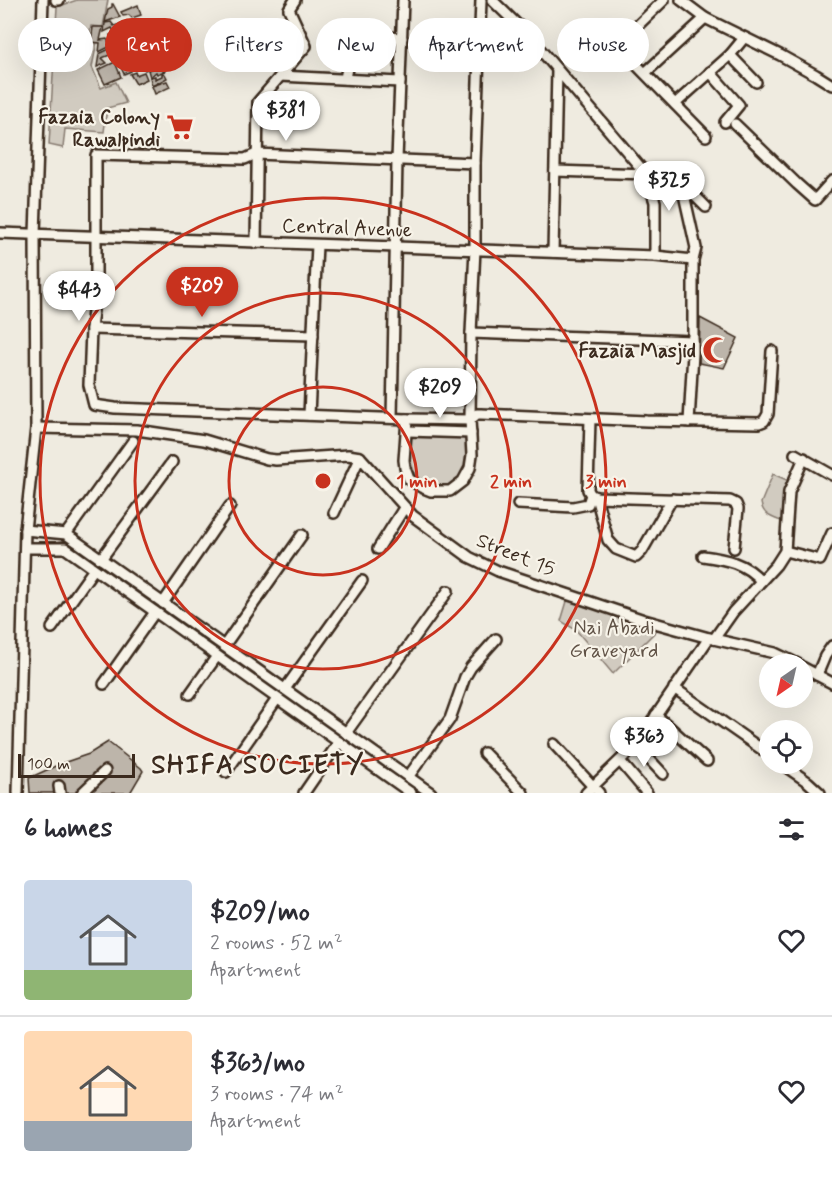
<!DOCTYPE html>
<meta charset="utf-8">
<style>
body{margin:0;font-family:Mynerve,sans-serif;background:#f7f7f7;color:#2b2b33;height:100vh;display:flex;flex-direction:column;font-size:22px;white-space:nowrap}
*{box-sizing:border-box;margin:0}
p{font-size:20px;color:#7c7c81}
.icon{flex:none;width:33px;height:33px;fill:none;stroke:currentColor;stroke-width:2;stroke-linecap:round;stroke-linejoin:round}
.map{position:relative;height:793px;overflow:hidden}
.sheet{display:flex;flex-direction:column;background:#fff;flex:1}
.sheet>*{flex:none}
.top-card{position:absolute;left:18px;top:18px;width:796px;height:54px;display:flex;gap:12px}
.needle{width:39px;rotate:214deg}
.buttons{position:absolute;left:759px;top:654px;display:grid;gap:12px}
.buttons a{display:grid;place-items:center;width:54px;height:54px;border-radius:50%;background:#fff;box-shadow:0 6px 24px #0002;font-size:30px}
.scale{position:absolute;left:18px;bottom:15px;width:117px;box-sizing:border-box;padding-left:6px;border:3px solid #3b2a1e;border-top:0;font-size:16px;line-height:21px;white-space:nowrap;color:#3b2a1e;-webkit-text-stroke:4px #f7f3e8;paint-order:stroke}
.price{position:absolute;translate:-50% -51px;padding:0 14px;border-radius:21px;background:#fff;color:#222;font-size:20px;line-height:39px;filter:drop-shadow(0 2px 3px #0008)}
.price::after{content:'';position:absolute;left:50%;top:36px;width:18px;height:14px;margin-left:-9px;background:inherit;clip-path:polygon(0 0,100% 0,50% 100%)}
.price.current{background:#c8321e;color:#fff}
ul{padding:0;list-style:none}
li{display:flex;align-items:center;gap:18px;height:150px;padding:0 24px}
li+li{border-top:2px solid #e1e1e2}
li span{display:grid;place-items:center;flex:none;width:168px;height:120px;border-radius:6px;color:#555}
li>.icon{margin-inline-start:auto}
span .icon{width:72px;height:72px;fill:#fffc;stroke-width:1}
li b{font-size:26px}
h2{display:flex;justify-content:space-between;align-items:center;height:72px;padding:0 24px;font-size:26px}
.pill{padding:0 21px;border-radius:27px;background:#fff;box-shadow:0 6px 24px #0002;font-size:21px;line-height:54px}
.pill.current{background:#c8321e;color:#fff}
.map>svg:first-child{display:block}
.green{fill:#d1cbc0;stroke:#867a6f;stroke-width:1.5}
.building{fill:#bdb5aa;stroke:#3b2a1e;stroke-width:1.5}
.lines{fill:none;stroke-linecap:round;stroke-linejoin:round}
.minor-casing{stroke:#3b2a1e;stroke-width:14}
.minor{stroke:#f7f3e8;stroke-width:9}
.ring{fill:none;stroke:#c8321e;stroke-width:3}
.labels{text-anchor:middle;stroke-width:4.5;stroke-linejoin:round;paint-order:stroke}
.poi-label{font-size:20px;font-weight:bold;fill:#3b2a1e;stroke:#f7f3e8;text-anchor:end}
.street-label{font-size:20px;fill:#3b2a1e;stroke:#f7f3e8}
.park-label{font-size:20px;fill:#605246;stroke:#f7f3e8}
.district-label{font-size:26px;font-weight:bold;letter-spacing:1.5px;fill:#3b2a1e;stroke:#f7f3e8}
.centre{fill:#c8321e;stroke:#f7f3e8;stroke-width:3}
.ring-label{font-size:18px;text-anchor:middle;font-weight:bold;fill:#c8321e;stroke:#f7f3e8;stroke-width:4.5;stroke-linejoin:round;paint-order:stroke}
</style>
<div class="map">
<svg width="832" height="793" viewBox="0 0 832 793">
<rect width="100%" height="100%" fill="#efebe0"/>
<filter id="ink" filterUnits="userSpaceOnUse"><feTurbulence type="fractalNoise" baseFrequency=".0167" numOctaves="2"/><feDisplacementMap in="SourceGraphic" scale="12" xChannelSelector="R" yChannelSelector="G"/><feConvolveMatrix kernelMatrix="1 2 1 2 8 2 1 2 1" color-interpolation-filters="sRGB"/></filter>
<g filter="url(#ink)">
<g class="green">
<polygon points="77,0 108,0 103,27 91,26 88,42 97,42 92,67 101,88 116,82 126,103 107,108 104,132 65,129 63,148 49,145 57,7"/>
<path d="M412,435L465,437C468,443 468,449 467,455C467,461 466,468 463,473C456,486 434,492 422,483C416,478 413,470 411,463C409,454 411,444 412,435Z"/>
<path d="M773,474L789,481L784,520L781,521C771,517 763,515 761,503Z"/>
<polygon points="568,598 658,629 613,674 576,630 561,621"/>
</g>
<g class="building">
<polygon points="112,4 113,4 120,17 105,22 108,9 112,7"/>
<polygon points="138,5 141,15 132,18 129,15 123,16 121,12"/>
<polygon points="111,22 114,26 121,24 123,29 115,33 112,28 104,32 105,23"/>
<polygon points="152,24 156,34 166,32 168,37 152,42 150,36 134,43 130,35 140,30 143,34 147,32 145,28"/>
<polygon points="93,27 103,27 100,40 107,39 111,46 99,52 100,43 91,42"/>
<polygon points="116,34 118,38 127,34 135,50 126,54 122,41 114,44 110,35"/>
<polygon points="154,43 159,54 143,61 138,51"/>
<polygon points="120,44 124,54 119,57 117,52 102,58 107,63 97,67 99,54"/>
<polygon points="158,56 161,63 145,70 143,65 151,63 150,59"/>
<polygon points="125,58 131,71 124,74 118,61"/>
<polygon points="115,62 121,77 105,84 98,70"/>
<polygon points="163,64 165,71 157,74 156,72 150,77 148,70"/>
<polygon points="135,72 136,75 144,72 147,79 136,84 130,74"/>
<polygon points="162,73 165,74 167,78 152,86 150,77 155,76 155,79 162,76"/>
<polygon points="167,81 170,87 155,94 152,86"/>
<polygon points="700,318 738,338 724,368 699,363"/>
<polygon points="108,742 141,768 143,771 130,793 30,793 29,778 60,764 89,754"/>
</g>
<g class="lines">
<defs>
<g id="minor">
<polyline points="56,0 59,0"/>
<polyline points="492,0 527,34 646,174 655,202 655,256"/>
<polyline points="681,0 705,18 780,55 816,75 832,85"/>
<polyline points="617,45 706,136"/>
<polyline points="730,55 756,82"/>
<polyline points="603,59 664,0"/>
<polyline points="710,72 739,105 725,122"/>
<polyline points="645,73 705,18"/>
<polyline points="280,76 400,82"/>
<path d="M345,79C347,57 365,40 387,37C392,37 397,38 402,38"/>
<polyline points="675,104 730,55 744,38"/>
<polyline points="735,124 797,184 815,200 832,181"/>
<polyline points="475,163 256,154 245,159 96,155 96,282 91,329 89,385 94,405 115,408 407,419 470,420 477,414 481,414 647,421 759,423 764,421 768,414 772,351"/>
<polyline points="555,171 646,174"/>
<polyline points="0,233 655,256 693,260"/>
<polyline points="256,243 258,102 306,46 289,9 295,0"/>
<polyline points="553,252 557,70"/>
<polyline points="91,329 313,335"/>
<polyline points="471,333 693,341"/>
<polyline points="309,415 317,245"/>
<polyline points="392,418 397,160 403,0"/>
<polyline points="407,419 404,460 405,468 409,479 421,487 431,491 450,491 463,481 470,468 472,455 470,420 471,333 475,249 475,163 481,0"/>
<polyline points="689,422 693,353 693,260 696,248 685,199 688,194 693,194 706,207"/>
<polyline points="36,428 137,430 204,440 267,459 276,460 348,455 360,457 413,516 469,557 498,571 644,620 709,638 775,653 798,664"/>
<polyline points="408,431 471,433"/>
<polyline points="795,454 832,475"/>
<polyline points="591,495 596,497 730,501 736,504 738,509 734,548"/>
<polyline points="596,497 608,540 616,549 636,557 642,551 672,499"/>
<polyline points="518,504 573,507 588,504 591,495 588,490 590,419"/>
<polyline points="334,513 360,457"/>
<polyline points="25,530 66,534 431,793"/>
<polyline points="66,534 133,441"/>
<polyline points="25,548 65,548 411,793"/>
<polyline points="378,549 404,508"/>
<polyline points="785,551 820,560 832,533"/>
<path d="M703,556C725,559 746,563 761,581"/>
<polyline points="101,559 172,462"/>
<polyline points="163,603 230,506"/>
<polyline points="52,628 94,569"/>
<polyline points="714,639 733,612 776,565 785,551 789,492 804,458"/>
<polyline points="224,646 302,535"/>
<polyline points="802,667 832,683"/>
<polyline points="817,675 825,656 832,646"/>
<polyline points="104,684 155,612"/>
<polyline points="674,688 770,755"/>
<polyline points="285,689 362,581"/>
<polyline points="190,694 217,656"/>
<polyline points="656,715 707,761"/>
<polyline points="346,733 448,591"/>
<polyline points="554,744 599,793"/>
<polyline points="636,745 663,774"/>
<polyline points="484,753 523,793"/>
<polyline points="620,761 647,793"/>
<polyline points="782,764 808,782 820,793"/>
<polyline points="226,772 277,699"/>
<polyline points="408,777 450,719 465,677 471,667 496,639"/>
<polyline points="59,786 60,793"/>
<polyline points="18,793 25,530 36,428 35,234 43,0"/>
<polyline points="82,793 105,771"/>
<polyline points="304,793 339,742"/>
<polyline points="586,793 636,745 709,638"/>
</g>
</defs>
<use href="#minor" class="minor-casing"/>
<use href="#minor" class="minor"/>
</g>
</g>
<g class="ring">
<circle cx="323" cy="481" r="94"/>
<circle cx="323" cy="481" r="188"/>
<circle cx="323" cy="481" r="283"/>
</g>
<defs>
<symbol id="supermarket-bare" viewBox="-9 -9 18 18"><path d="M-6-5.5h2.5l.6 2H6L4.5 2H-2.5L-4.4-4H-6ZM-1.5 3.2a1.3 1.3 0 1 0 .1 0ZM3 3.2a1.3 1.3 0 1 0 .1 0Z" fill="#c8321e" stroke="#f7f3e8" stroke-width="2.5" paint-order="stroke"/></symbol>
<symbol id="mosque-bare" viewBox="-9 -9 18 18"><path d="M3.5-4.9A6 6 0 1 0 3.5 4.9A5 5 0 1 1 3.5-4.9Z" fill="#c8321e" stroke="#f7f3e8" stroke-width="2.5" paint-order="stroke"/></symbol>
</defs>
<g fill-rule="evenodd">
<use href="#supermarket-bare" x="161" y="108" width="38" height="38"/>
<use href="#mosque-bare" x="697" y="331" width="38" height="38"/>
</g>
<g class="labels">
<g class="poi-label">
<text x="160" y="123">Fazaia Colony<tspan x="160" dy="23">Rawalpindi</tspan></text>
<text x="696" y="357">Fazaia Masjid</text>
</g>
<g class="street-label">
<text transform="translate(347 227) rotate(2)" y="7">Central Avenue</text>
<text transform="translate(516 554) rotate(22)" y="7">Street 15</text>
</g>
<g class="park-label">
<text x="614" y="634">Nai Abadi<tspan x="614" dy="23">Graveyard</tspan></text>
</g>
<g class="district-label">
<text x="258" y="773">SHIFA SOCIETY</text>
</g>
</g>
<circle cx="323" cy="481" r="9" class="centre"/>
<g class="ring-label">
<text x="417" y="487">1 min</text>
<text x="511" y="487">2 min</text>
<text x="606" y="487">3 min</text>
</g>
</svg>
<div class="buttons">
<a><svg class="needle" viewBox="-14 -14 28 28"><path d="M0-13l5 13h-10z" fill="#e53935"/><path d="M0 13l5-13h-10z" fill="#7c7c81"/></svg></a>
<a><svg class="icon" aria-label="locate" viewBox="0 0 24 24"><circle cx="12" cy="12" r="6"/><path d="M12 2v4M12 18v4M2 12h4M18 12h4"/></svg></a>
</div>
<div class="scale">100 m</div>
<b class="price" style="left:286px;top:142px">$381</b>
<b class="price" style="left:669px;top:212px">$325</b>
<b class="price current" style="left:202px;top:318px">$209</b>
<b class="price" style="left:79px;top:322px">$443</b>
<b class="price" style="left:440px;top:419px">$209</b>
<b class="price" style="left:644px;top:768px">$363</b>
<div class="top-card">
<a class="pill">Buy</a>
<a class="pill current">Rent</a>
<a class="pill">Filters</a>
<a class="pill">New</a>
<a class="pill">Apartment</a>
<a class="pill">House</a>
</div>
</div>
<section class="sheet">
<h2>6 homes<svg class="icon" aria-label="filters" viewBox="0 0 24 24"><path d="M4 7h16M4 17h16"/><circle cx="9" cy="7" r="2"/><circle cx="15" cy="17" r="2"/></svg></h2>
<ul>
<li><span style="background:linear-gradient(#c9d6e8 75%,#8fb573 0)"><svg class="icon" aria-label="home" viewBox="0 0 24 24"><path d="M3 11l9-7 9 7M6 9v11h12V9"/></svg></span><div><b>$209/mo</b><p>2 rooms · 52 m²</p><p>Apartment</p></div><svg class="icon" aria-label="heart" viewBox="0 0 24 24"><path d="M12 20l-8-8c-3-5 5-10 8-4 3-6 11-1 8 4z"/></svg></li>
<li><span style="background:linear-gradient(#ffd9b3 75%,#9aa5b1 0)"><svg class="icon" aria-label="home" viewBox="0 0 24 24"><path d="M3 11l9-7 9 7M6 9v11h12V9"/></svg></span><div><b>$363/mo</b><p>3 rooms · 74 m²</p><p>Apartment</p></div><svg class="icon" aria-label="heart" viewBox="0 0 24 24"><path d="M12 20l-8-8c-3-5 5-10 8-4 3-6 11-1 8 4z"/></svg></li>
</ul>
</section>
